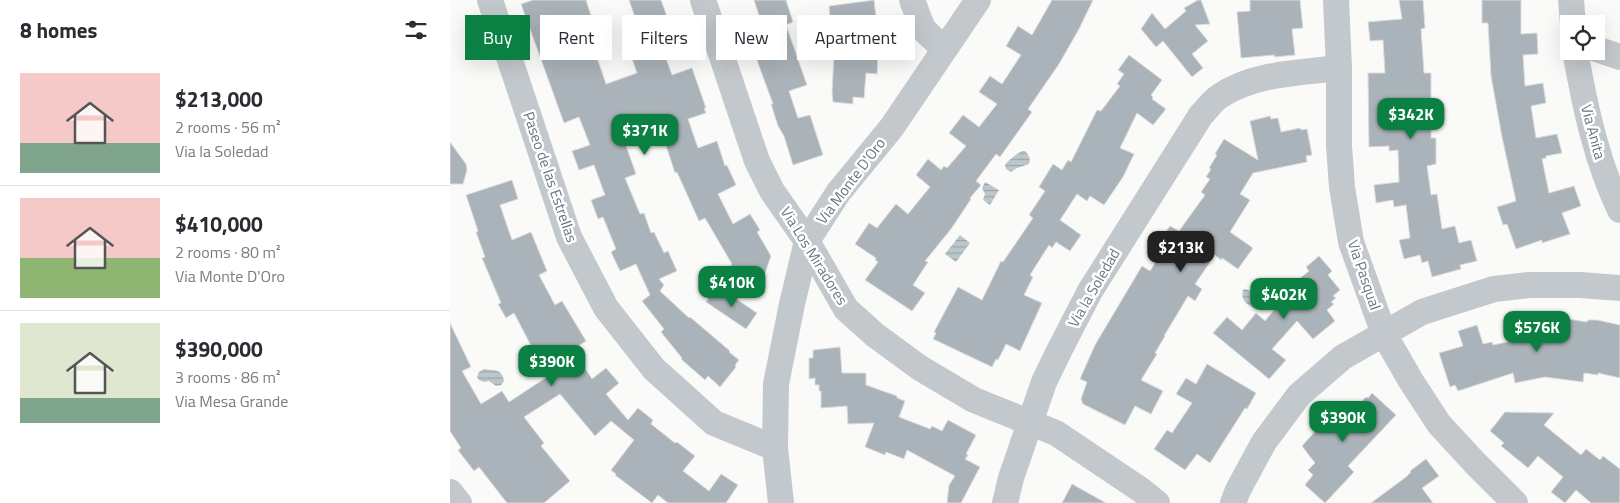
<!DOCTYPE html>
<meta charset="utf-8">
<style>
body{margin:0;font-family:"Titillium Web",sans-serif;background:#f2f2f3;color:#2b2b33;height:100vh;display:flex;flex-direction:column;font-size:19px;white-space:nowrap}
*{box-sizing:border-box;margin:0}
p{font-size:16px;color:#7c7c81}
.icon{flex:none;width:28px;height:28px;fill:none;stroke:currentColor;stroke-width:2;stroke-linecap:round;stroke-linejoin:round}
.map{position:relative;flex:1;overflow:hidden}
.side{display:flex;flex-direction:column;background:#fff;width:450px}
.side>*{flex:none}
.guide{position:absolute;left:15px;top:15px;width:475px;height:45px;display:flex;gap:10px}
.fabs{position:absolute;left:1110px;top:15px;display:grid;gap:10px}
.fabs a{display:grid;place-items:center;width:45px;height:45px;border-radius:0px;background:#fff;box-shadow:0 5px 20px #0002;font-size:25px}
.price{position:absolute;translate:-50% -42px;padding:0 11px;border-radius:10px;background:#0b8043;color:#fff;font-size:16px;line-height:32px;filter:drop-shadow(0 1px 2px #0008)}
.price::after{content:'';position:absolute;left:50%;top:30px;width:15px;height:11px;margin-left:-8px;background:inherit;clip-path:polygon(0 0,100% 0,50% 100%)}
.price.active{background:#222;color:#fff}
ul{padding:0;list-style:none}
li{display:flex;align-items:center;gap:15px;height:125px;padding:0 20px}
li+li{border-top:1px solid #e1e1e2}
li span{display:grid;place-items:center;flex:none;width:140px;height:100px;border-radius:0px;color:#555}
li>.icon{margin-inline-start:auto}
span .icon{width:60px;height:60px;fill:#fffc;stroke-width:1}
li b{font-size:21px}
h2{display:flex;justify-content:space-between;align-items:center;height:60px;padding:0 20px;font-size:21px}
.chip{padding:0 18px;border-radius:0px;background:#fff;box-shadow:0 5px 20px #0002;font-size:18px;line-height:45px}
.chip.active{background:#0b8043;color:#fff}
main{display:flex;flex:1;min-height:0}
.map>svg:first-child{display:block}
.water{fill:url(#water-rules)}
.building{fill:#aab3b9;stroke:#dcdcda}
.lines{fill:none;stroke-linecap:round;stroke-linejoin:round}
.minor{stroke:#c3c8cc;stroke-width:26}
.labels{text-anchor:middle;stroke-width:5;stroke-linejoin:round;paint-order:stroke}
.street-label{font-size:15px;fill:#657683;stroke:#fff}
</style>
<main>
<section class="side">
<h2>8 homes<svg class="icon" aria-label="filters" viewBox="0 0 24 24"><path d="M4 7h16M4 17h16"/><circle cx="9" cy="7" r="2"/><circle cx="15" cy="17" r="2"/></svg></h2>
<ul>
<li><span style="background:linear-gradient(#f6c9c9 70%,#7fa58c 0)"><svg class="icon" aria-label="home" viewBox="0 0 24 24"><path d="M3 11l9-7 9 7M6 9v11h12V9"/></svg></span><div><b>$213,000</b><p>2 rooms · 56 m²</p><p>Via la Soledad</p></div></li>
<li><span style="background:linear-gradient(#f6c9c9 60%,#8fb573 0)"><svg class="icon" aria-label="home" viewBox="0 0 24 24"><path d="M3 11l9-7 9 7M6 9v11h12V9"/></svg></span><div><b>$410,000</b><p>2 rooms · 80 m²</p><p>Via Monte D'Oro</p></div></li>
<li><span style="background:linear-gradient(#dfe7d0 75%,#7fa58c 0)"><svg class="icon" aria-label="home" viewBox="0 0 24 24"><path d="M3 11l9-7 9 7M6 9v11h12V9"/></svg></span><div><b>$390,000</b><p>3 rooms · 86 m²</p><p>Via Mesa Grande</p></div></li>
</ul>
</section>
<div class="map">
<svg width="1170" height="503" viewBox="0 0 1170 503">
<defs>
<pattern id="water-rules" width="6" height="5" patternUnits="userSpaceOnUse" patternTransform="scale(1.25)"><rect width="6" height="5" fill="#bbc7cb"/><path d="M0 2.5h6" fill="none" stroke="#9ca6aa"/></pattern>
</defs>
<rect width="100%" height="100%" fill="#fafaf8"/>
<g class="water">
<path d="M572,151H575C579,155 581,159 579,164L567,168L561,172L556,169L555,165C557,161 568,153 572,151Z"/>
<polygon points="535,182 549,190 540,205 533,200 535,194 532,188"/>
<polygon points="510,235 520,243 506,262 495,254"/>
<path d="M795,289L800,291L803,290L807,291L813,304L811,307L807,309C798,306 790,300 793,290Z"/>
<path d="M34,369C44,371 52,368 54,381L51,385L46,386L39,381L34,382L29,380L27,377L29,372Z"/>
</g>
<g class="building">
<polygon points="83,0 136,0 145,28 138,31 156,84 187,73 175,38 190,32 179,0 211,0 219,22 226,20 233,40 212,47 222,75 242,68 256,108 254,108 256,113 238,119 248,148 267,141 275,166 277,165 286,185 268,194 283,224 300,214 310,230 307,232 321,256 311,285 276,272 282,264 255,218 249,221 227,172 225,173 210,127 174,140 186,174 175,178 190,214 194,213 201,233 204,232 214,253 218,251 227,271 209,279 214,285 210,291 239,318 240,317 280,351 279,352 289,360 285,365 286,367 270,387 258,376 255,380 231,359 232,358 211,332 214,329 192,301 200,295 186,264 170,271 161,252 166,249 153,217 148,219 141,200 155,195 144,165 129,170 122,151 140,145 129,117 114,123 71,4"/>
<polygon points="304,0 336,0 343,22 336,25 357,85 339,91 348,118 360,115 373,155 343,165 334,136 328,126 321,104 323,104 301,44 316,37"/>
<polygon points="424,0 426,17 410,20 411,25 408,26 412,54 428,55 427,74 416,73 414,98 403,97 403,104 383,102 382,91 385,39 382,39 379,6"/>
<polygon points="602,0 643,0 629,29 609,64 578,109 582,112 550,157 546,154 526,181 531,185 520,198 521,199 501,229 475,261 478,262 463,285 475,293 462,311 415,280 428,262 425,260 426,258 405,244 419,223 427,228 446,204 458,214 480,187 466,175 478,159 491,170 494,166 497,168 516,146 499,133 513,115 529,127 547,104 529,92 540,76 552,84 571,55 556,46 568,26 582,35"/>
<polygon points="748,0 751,0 760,24 745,25 758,41 742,54 753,68 742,77 713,41 706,47 691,29 702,13 715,29 736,11 734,8"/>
<polygon points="800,0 850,0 853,28 842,29 845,55 825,57 824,55 791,58 787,12 800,11"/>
<polygon points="949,0 973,0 975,28 971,29 974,73 981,73 981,138 986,138 986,164 977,166 981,195 987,194 992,229 1005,226 1009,243 1021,240 1027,261 1010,265 1011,269 982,277 978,261 972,263 970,255 954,259 949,240 960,238 956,205 944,207 943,200 926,203 924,185 949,182 948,150 939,151 939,146 919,147 918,73 935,73 933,40 920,41 918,22 952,19"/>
<polygon points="1032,0 1071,0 1071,34 1087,33 1088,54 1073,55 1075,86 1093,83 1096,103 1081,106 1086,138 1107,134 1112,153 1096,156 1096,158 1092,159 1099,193 1124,186 1131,206 1112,213 1120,234 1092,243 1092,240 1066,249 1057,224 1053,225 1047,207 1066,201 1052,137 1041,76 1038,23 1032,23"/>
<polygon points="679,55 712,80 701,95 703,97 702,99 716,109 703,125 687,113 670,148 684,154 673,177 654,205 640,196 637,201 627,194 610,220 631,235 620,251 606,242 602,248 599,245 580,275 583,277 574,295 592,303 570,351 556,344 548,360 546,359 542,367 483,339 486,333 484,332 508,287 532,300 551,261 553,262 583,218 579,215 595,191 589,187 603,164 612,170 618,160 621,162 647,110 651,111 670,86 667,84 674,74 668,70"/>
<polygon points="820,116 821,119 828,118 831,132 850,128 851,130 857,129 862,155 856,156 857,162 803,173 790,194 800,200 780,232 803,248 788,269 772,258 771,260 765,255 745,284 752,289 745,301 738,296 714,336 715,336 705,353 707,354 691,380 713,391 701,414 685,406 675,425 633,404 631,399 637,382 630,379 645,345 692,266 700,271 716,246 709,242 720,226 729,231 755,195 751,192 760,179 756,177 761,169 759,168 767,155 765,154 774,139 808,160 800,121"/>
<polygon points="0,142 16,164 17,170 13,184 0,184"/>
<polygon points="62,180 68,199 50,205 62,240 81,232 97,271 89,275 105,305 112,301 136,341 124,349 127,353 126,354 142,379 156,368 169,383 156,394 178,420 188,408 203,420 201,424 225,443 227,442 245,456 233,471 259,491 271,474 288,485 276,503 218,503 208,495 202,503 165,475 166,474 161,470 184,440 161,421 145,436 110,394 74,417 94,443 91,446 120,481 94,503 57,503 29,467 24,471 8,450 11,448 0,431 0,323 21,367 12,371 31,404 52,391 59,402 97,377 85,358 87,357 64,313 56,318 48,304 51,303 32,258 35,257 26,232 28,231 16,195"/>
<polygon points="869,256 882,271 878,275 890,290 883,296 886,298 881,302 884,304 877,310 885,321 863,339 847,321 822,349 836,360 819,379 763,333 777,317 792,330 806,313 815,321 834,298 831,294 859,271 856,267"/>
<polygon points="267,286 307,313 296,329 256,302"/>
<polygon points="1099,316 1137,322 1138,320 1147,320 1170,325 1170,378 1148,373 1148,375 1134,373 1133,382 1095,377 1065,383 1063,373 1008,391 1005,385 1000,387 989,353 1013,346 1008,331 1027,325 1033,344 1042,342 1043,345 1076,338 1073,322"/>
<polygon points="390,347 392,373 416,373 416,385 447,396 447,398 455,401 449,417 480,429 482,426 492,431 498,420 524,434 526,435 516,454 518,455 515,459 530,467 511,503 497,503 499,485 505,476 457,450 454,459 436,452 435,455 415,447 424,423 398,424 397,406 371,408 371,391 369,391 369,385 365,385 365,378 359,379 359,358 363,358 363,350"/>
<polygon points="757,364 806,393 797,409 795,408 760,463 747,454 735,470 704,449 717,430 722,433 742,403 726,394 736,378 746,384"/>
<polygon points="922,393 946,415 898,466 904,472 875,503 855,485 863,475 858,470 865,463 852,446 892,401 903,411 916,397 918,398"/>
<polygon points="1055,412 1104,413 1094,425 1131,455 1136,449 1150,460 1153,456 1170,469 1170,503 1141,503 1126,490 1115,503 1101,492 1113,477 1088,456 1078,468 1051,446 1054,443 1040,431"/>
<polygon points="976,459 989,476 972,488 983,503 921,503 956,477 961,472 960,471"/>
<polygon points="622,484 656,503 612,503"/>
</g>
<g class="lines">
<g class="minor">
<polyline points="40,0 119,237 156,308 204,369 264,423 325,448"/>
<polyline points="253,0 307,161 322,191 357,241 396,309 425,335 470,368 524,400 606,433 691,490 707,503"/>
<polyline points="462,0 473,29 494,49"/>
<polyline points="886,0 889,68 889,146 892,187 901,242 934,334 961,381 989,424 1025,463 1065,503"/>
<polyline points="1121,0 1123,24"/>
<polyline points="1146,49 1170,57"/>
<path d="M1125,51C1135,106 1146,160 1170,210"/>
<polyline points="0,492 9,503"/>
<polyline points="331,503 325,448 326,384 342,304 357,241 388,193 442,127 528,0"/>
<path d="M555,503L561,478L594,382L609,351L640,291L751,115C757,109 763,100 770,96C804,73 850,73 889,68"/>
<polyline points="783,503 788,490 814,442 849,395 893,357 972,312 1044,289 1080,285 1130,285 1170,288"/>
</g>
</g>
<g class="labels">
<g class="street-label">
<text transform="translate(1143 132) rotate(75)" y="5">Via Anita</text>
<text transform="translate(100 177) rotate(71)" y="5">Paseo de las Estrellas</text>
<text transform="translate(401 181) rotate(-53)" y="5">Via Monte D'Oro</text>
<text transform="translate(364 256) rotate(58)" y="5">Via Los Miradores</text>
<text transform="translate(914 275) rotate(71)" y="5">Via Pasqual</text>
<text transform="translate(644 288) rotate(-60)" y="5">Via la Soledad</text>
</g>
</g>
</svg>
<div class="fabs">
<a><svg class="icon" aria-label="locate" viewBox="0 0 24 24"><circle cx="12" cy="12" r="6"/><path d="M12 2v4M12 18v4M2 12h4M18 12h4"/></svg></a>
</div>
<b class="price" style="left:961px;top:140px">$342K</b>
<b class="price" style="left:195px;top:156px">$371K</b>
<b class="price active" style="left:731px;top:273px">$213K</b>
<b class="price" style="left:282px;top:308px">$410K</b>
<b class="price" style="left:834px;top:320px">$402K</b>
<b class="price" style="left:1087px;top:353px">$576K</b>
<b class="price" style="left:102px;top:387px">$390K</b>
<b class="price" style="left:893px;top:443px">$390K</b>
<div class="guide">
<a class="chip active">Buy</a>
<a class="chip">Rent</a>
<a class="chip">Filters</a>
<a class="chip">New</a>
<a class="chip">Apartment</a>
</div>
</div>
</main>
